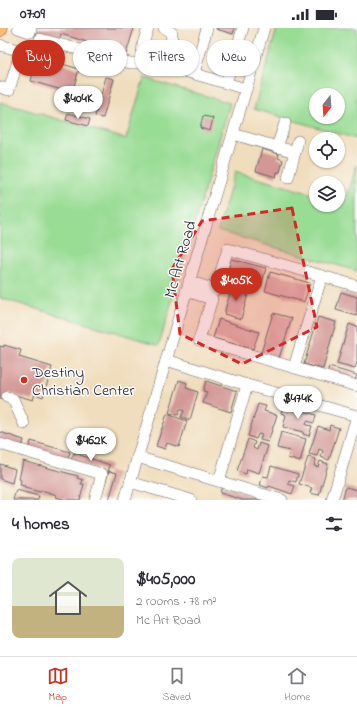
<!DOCTYPE html>
<meta charset="utf-8">
<style>
body{margin:0;font-family:"Indie Flower",sans-serif;background:#f2f2f3;color:#2b2b33;height:100vh;display:flex;flex-direction:column;font-size:15px;white-space:nowrap}
*{box-sizing:border-box;margin:0}
p{font-size:13px;color:#7c7c81}
.icon{flex:none;width:22px;height:22px;fill:none;stroke:currentColor;stroke-width:2;stroke-linecap:round;stroke-linejoin:round}
.map{position:relative;height:472px;overflow:hidden}
.side{display:flex;flex-direction:column;background:#fff;flex:1}
.side>*{flex:none}
.guide{position:absolute;left:12px;top:12px;width:333px;height:36px;display:flex;gap:8px}
.needle{width:26px;rotate:197deg}
.fabs{position:absolute;left:309px;top:60px;display:grid;gap:8px}
.fabs a{display:grid;place-items:center;width:36px;height:36px;border-radius:50%;background:#fff;box-shadow:0 1px 3px #0004;font-size:20px}
.price{position:absolute;translate:-50% -34px;padding:0 9px;border-radius:14px;background:#fff;color:#222;font-size:13px;line-height:26px;filter:drop-shadow(0 1px 2px #0008)}
.price::after{content:'';position:absolute;left:50%;top:24px;width:12px;height:9px;margin-left:-6px;background:inherit;clip-path:polygon(0 0,100% 0,50% 100%)}
.price.current{background:#c8321e;color:#fff}
ul{padding:0;list-style:none}
li{display:flex;align-items:center;gap:12px;height:100px;padding:0 12px}
li span{display:grid;place-items:center;flex:none;width:112px;height:80px;border-radius:8px;color:#555}
li>.icon{margin-inline-start:auto}
span .icon{width:48px;height:48px;fill:#fffc;stroke-width:1}
li b{font-size:17px}
h2{display:flex;justify-content:space-between;align-items:center;height:48px;padding:0 12px;font-size:17px}
.chip{padding:0 14px;border-radius:18px;background:#fff;box-shadow:0 1px 3px #0004;font-size:14px;line-height:36px}
.chip.current{background:#c8321e;color:#fff}
.status{display:flex;justify-content:space-between;align-items:center;height:28px;padding:0 20px;background:#fff;direction:ltr}
.status svg{height:11px;fill:currentColor}
.tab-bar{display:flex;justify-content:space-around;align-items:center;height:56px;border-top:1px solid #e1e1e2;background:#fff;font-size:11px;color:#7c7c81}
.tab-bar a{display:grid;justify-items:center;gap:2px}
.tab-bar .current{color:#c8321e}
.map>svg:first-child{display:block}
.green{fill:#99dc94;stroke:#5e7f68;fill-rule:evenodd}
.building{fill:#d39896}
.lines{fill:none;stroke-linecap:round;stroke-linejoin:round}
.minor-casing{stroke:#6a6368;stroke-width:12}
.major-casing{stroke:#6a6368;stroke-width:14}
.minor{stroke:#fff;stroke-width:11}
.major{stroke:#fdbc70;stroke-width:13}
.marked{fill:#d62828;fill-opacity:0.2;stroke:#d62828;stroke-width:3;stroke-dasharray:8 5;stroke-linejoin:round}
.poi-dot{fill:#c8321e;stroke:#fdfcf7;stroke-width:1.5}
.labels{text-anchor:middle;stroke-width:3;stroke-linejoin:round;paint-order:stroke}
.street-label{font-size:16px;fill:#22223b;stroke:#fdfcf7}
.poi-label{font-size:16px;fill:#22223b;stroke:#fdfcf7;text-anchor:start}
</style>
<div class="status"><b>07:09</b><svg viewBox="0 0 49 12"><path d="M0 12V9h3v3zM5 12V6h3v6zM10 12V3h3v9zM15 12V0h3v12zM26 1h20v11H26zM47 4h2v5h-2z"/></svg></div>
<div class="map">
<svg width="357" height="472" viewBox="0 0 357 472">
<rect width="100%" height="100%" fill="#fdfcf7"/>
<filter id="ink" filterUnits="userSpaceOnUse"><feTurbulence type="fractalNoise" baseFrequency=".025" numOctaves="2"/><feDisplacementMap in="SourceGraphic" scale="8" xChannelSelector="R" yChannelSelector="G"/><feConvolveMatrix kernelMatrix="1 2 1 2 8 2 1 2 1" color-interpolation-filters="sRGB"/></filter>
<filter id="wash" filterUnits="userSpaceOnUse"><feTurbulence type="fractalNoise" baseFrequency=".012" numOctaves="4" result="noise"/><feDisplacementMap in="SourceGraphic" scale="16" xChannelSelector="R" yChannelSelector="G"/><feGaussianBlur stdDeviation="0.9" result="paint"/><feColorMatrix in="noise" values="0 0 0 0 0 0 0 0 0 0 0 0 0 0 0 0 0 1.4 0 .05"/><feComposite in="paint" operator="in"/></filter>
<g filter="url(#wash)">
<rect width="100%" height="100%" fill="#f0ddbd"/>
<g class="green">
<path d="M277,0H357V111L254,81ZM316,67H338V89H316Z"/>
<polygon points="144,50 230,75 159,317 0,270 0,74 126,111"/>
<polygon points="357,137 357,243 218,203 235,144 316,167 316,177 338,177 338,174 345,176"/>
</g>
<g id="blocks">
<g class="building">
<polygon points="36,0 134,0 126,26 61,6 59,13 34,5"/>
<polygon points="216,0 235,0 233,6 216,1"/>
<polygon points="35,28 79,41 72,65 31,53 33,45 29,44"/>
<polygon points="106,49 114,51 103,90 95,88"/>
<polygon points="68,85 90,91 88,98 66,92"/>
<polygon points="203,88 213,90 210,103 200,100"/>
<polygon points="262,121 279,126 278,130 283,132 280,144 277,144 276,149 256,143"/>
<polygon points="231,231 266,240 261,259 226,250"/>
<polygon points="270,244 310,255 304,274 265,263"/>
<polygon points="232,258 249,263 241,291 224,286"/>
<polygon points="341,264 357,269 357,288 336,282"/>
<polygon points="273,285 292,290 279,330 261,325"/>
<polygon points="318,289 336,294 323,341 304,336"/>
<polygon points="219,291 259,304 253,321 213,310"/>
<polygon points="349,296 357,299 357,334 355,341 337,336"/>
<polygon points="4,317 21,322 19,329 52,339 43,369 35,366 33,372 8,365 6,372 0,371 0,318 4,319"/>
<polygon points="329,339 357,347 354,355 327,347"/>
<polygon points="179,352 187,355 186,360 198,364 190,392 181,389 184,383 180,381 178,387 169,385"/>
<polygon points="206,353 237,363 231,384 203,375 207,364 203,363"/>
<polygon points="258,376 266,378 264,383 277,387 268,414 260,412 262,407 258,406 256,411 248,408"/>
<polygon points="284,377 316,387 314,395 307,393 306,397 312,398 309,408 303,406 303,404 283,399 286,387 281,385"/>
<polygon points="167,386 187,393 179,419 167,415 165,421 156,418"/>
<polygon points="330,397 339,400 329,432 321,429 323,423 319,421 317,428 309,426 318,398 329,402"/>
<polygon points="0,404 24,412 22,419 0,412"/>
<polygon points="281,404 306,411 300,434 288,430 290,423 277,420"/>
<polygon points="248,411 255,414 253,420 257,422 259,415 268,418 259,445 247,441 246,446 237,443"/>
<polygon points="31,413 70,424 68,431 29,420"/>
<polygon points="74,425 110,437 108,444 71,432"/>
<polygon points="308,429 316,431 314,438 318,439 320,433 328,436 319,467 310,465 312,460 299,456"/>
<polygon points="23,433 78,448 77,450 83,452 81,456 84,456 80,472 66,472 56,469 57,467 41,462 40,464 25,460 25,458 20,457 21,452 19,451"/>
<polygon points="0,436 15,441 12,455 0,451"/>
<polygon points="271,438 298,446 296,454 289,452 288,456 295,458 292,466 269,458 268,460 260,457 263,448 268,449"/>
<polygon points="109,443 117,445 109,472 100,472"/>
<polygon points="222,458 268,472 243,472 220,465"/>
<polygon points="346,459 357,462 357,472 342,472"/>
<polygon points="16,462 39,468 38,472 13,472"/>
</g>
</g>
</g>
<g filter="url(#ink)">
<use href="#blocks" fill-opacity="0" stroke="#6a6368" stroke-width="1"/>
<g class="lines">
<defs>
<g id="minor">
<polyline points="18,0 30,4 31,0"/>
<polyline points="148,0 143,16 142,27 147,32 246,61"/>
<polyline points="164,0 172,5 171,17 166,37"/>
<polyline points="40,11 130,35 139,35 147,32"/>
<polyline points="0,17 21,23 9,62 0,59"/>
<polyline points="194,45 207,0"/>
<polyline points="226,55 243,0"/>
<polyline points="233,106 295,124 288,150"/>
<polyline points="277,119 285,95"/>
<polyline points="295,124 298,113"/>
<polyline points="322,248 357,258"/>
<polyline points="189,253 215,262 228,221 322,248 294,339"/>
<polyline points="186,263 212,271 199,312 357,358"/>
<polyline points="166,332 247,357 219,453"/>
<polyline points="247,357 357,388"/>
<polyline points="7,369 13,371 24,396"/>
<polyline points="0,416 102,446 95,472"/>
<polyline points="137,429 282,472"/>
<polyline points="130,454 191,472"/>
<polyline points="125,472 264,0"/>
<polyline points="332,472 357,388"/>
</g>
<polyline id="major" points="0,2 1,0"/>
</defs>
<use href="#minor" class="minor-casing"/>
<use href="#major" class="major-casing"/>
<use href="#minor" class="minor"/>
<use href="#major" class="major"/>
</g>
</g>
<path class="marked" d="M292,180L317,299L242,336L180,306L172,241L202,193Z"/>
<circle class="poi-dot" cx="24" cy="352" r="4"/>
<g class="labels">
<g class="street-label">
<text transform="translate(179 231) rotate(-74)" y="6">Mc Art Road</text>
</g>
<g class="poi-label">
<text x="32" y="349">Destiny<tspan x="32" dy="18">Christian Center</tspan></text>
</g>
</g>
</svg>
<div class="fabs">
<a><svg class="needle" viewBox="-14 -14 28 28"><path d="M0-13l5 13h-10z" fill="#e53935"/><path d="M0 13l5-13h-10z" fill="#7c7c81"/></svg></a>
<a><svg class="icon" aria-label="locate" viewBox="0 0 24 24"><circle cx="12" cy="12" r="6"/><path d="M12 2v4M12 18v4M2 12h4M18 12h4"/></svg></a>
<a><svg class="icon" aria-label="layers" viewBox="0 0 24 24"><path d="M12 4l9 5-9 5-9-5zM3 14l9 5 9-5"/></svg></a>
</div>
<b class="price" style="left:78px;top:92px">$404K</b>
<b class="price current" style="left:236px;top:274px">$405K</b>
<b class="price" style="left:298px;top:392px">$474K</b>
<b class="price" style="left:91px;top:434px">$462K</b>
<div class="guide">
<a class="chip current">Buy</a>
<a class="chip">Rent</a>
<a class="chip">Filters</a>
<a class="chip">New</a>
</div>
</div>
<section class="side">
<h2>4 homes<svg class="icon" aria-label="filters" viewBox="0 0 24 24"><path d="M4 7h16M4 17h16"/><circle cx="9" cy="7" r="2"/><circle cx="15" cy="17" r="2"/></svg></h2>
<ul>
<li><span style="background:linear-gradient(#dfe7d0 60%,#c2b280 0)"><svg class="icon" aria-label="home" viewBox="0 0 24 24"><path d="M3 11l9-7 9 7M6 9v11h12V9"/></svg></span><div><b>$405,000</b><p>2 rooms · 78 m²</p><p>Mc Art Road</p></div></li>
</ul>
</section>
<nav class="tab-bar">
<a class="current"><svg class="icon" aria-label="map" viewBox="0 0 24 24"><path d="M3 6l6-2 6 2 6-2v14l-6 2-6-2-6 2zM9 4v14M15 6v14"/></svg>Map</a>
<a><svg class="icon" aria-label="saved" viewBox="0 0 24 24"><path d="M7 4h10v16l-5-4-5 4z"/></svg>Saved</a>
<a><svg class="icon" aria-label="home" viewBox="0 0 24 24"><path d="M3 11l9-7 9 7M6 9v11h12V9"/></svg>Home</a>
</nav>
